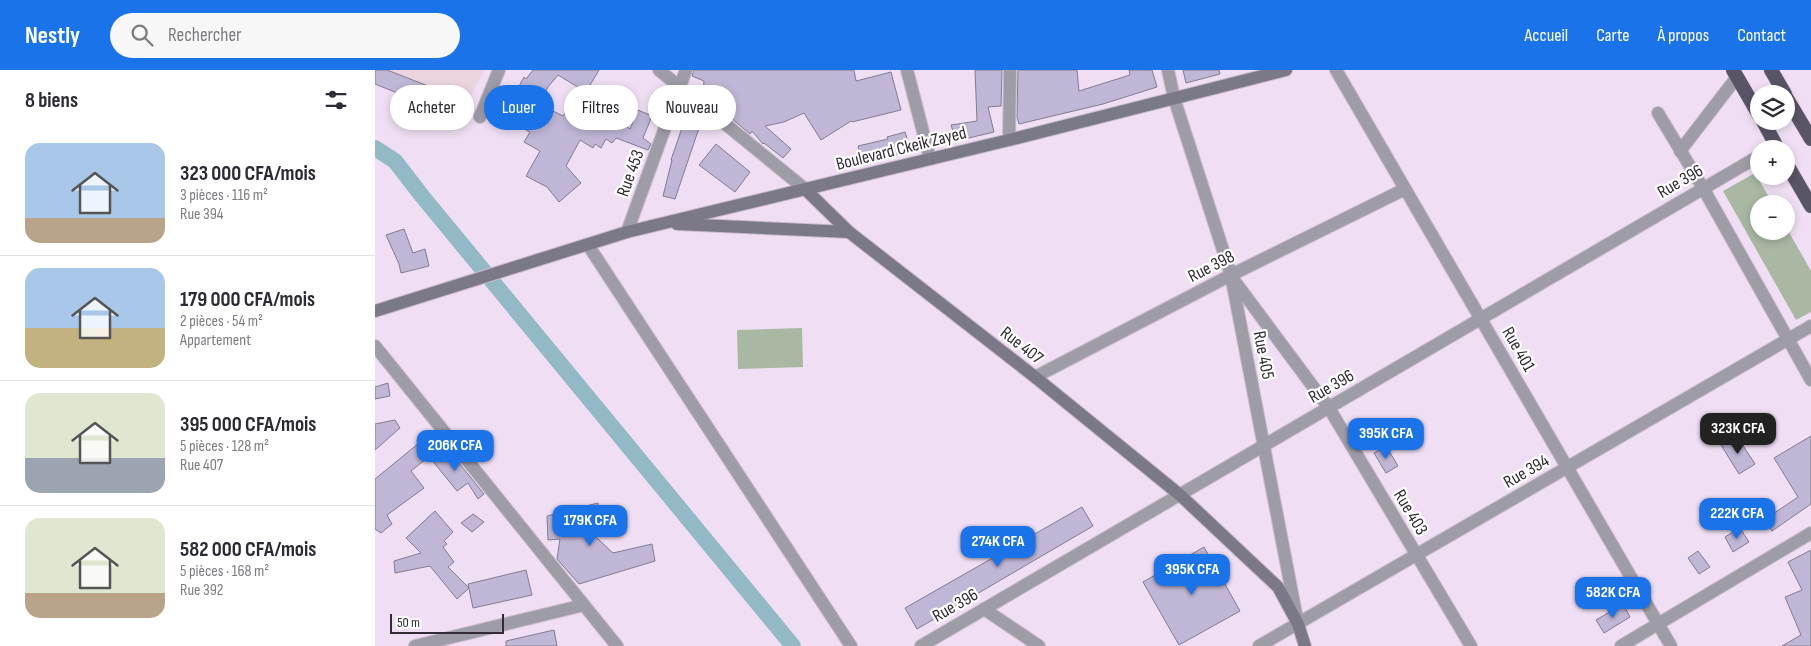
<!DOCTYPE html>
<html lang="fr">
<meta charset="utf-8">
<style>
body{margin:0;font-family:"Sofia Sans Condensed",sans-serif;background:#f7f7f7;color:#2b2b33;height:100vh;display:flex;flex-direction:column;font-size:19px;white-space:nowrap}
*{box-sizing:border-box;margin:0}
p{font-size:16px;color:#7c7c81}
.icon{flex:none;width:28px;height:28px;fill:none;stroke:currentColor;stroke-width:2;stroke-linecap:round;stroke-linejoin:round}
.map{position:relative;flex:1;overflow:hidden}
.panel{display:flex;flex-direction:column;background:#fff;width:375px}
.panel>*{flex:none}
.guide{position:absolute;left:15px;top:15px;width:475px;height:45px;display:flex;gap:10px}
.tools{position:absolute;left:1375px;top:15px;display:grid;gap:10px}
.tools a{display:grid;place-items:center;width:45px;height:45px;border-radius:50%;background:#fff;box-shadow:0 2px 8px #0003;font-size:25px}
.scale{position:absolute;left:15px;bottom:12px;width:114px;box-sizing:border-box;padding-left:5px;border:2px solid #322b33;border-top:0;font-size:14px;line-height:18px;white-space:nowrap;color:#322b33;-webkit-text-stroke:4px #fff;paint-order:stroke}
.price{position:absolute;translate:-50% -42px;padding:0 11px;border-radius:10px;background:#1a73e8;color:#fff;font-size:16px;line-height:32px;filter:drop-shadow(0 1px 2px #0008)}
.price::after{content:'';position:absolute;left:50%;top:30px;width:15px;height:11px;margin-left:-8px;background:inherit;clip-path:polygon(0 0,100% 0,50% 100%)}
.price.on{background:#222;color:#fff}
ul{padding:0;list-style:none}
li{display:flex;align-items:center;gap:15px;height:125px;padding:0 25px}
li+li{border-top:1px solid #e1e1e2}
li span{display:grid;place-items:center;flex:none;width:140px;height:100px;border-radius:15px;color:#555}
li>.icon{margin-inline-start:auto}
span .icon{width:60px;height:60px;fill:#fffc;stroke-width:1}
li b{font-size:21px}
h2{display:flex;justify-content:space-between;align-items:center;height:60px;padding:0 25px;font-size:21px}
.pill{padding:0 18px;border-radius:22px;background:#fff;box-shadow:0 2px 8px #0003;font-size:18px;line-height:45px}
.pill.on{background:#1a73e8;color:#fff}
header{display:flex;align-items:center;gap:30px;box-sizing:border-box;height:70px;padding:0 25px;background:#1a73e8;color:#fff}
header strong{font-size:24px}
nav{display:flex;gap:28px;margin-inline-start:auto;font-size:18px}
.search{width:350px;height:45px;background:#f7f7f7;display:flex;align-items:center;gap:12px;box-sizing:border-box;padding:0 18px;border-radius:28px;color:#7c7c81;font-size:19px}
main{display:flex;flex:1;min-height:0}
.map>svg:first-child{display:block}
.education{fill:#ecd4df}
.green{fill:#a8b8a3}
.lines{fill:none;stroke-linecap:round;stroke-linejoin:round}
.canal{stroke:#93b8c6;stroke-width:16}
.building{fill:#c0b6d6;stroke:#827b91}
.minor-casing{stroke:#cabbcd;stroke-width:14}
.tertiary-casing{stroke:#cabbcd;stroke-width:14}
.secondary-casing{stroke:#cabbcd;stroke-width:14}
.trunk-casing{stroke:#cabbcd;stroke-width:15}
.minor{stroke:#9e9ca6;stroke-width:12}
.tertiary{stroke:#9e9ca6;stroke-width:12}
.secondary{stroke:#7b7887;stroke-width:12}
.trunk{stroke:#595466;stroke-width:14}
.labels{text-anchor:middle;stroke-width:4.5;stroke-linejoin:round;paint-order:stroke}
.street-label{font-size:18px;fill:#322b33;stroke:#fff}
</style>
<header>
<strong>Nestly</strong>
<div class="search"><svg class="icon" aria-label="search" viewBox="0 0 24 24"><circle cx="10" cy="10" r="6"/><path d="M15 15l6 6"/></svg>Rechercher</div>
<nav><a>Accueil</a><a>Carte</a><a>À propos</a><a>Contact</a></nav>
</header>
<main>
<section class="panel">
<h2>8 biens<svg class="icon" aria-label="filters" viewBox="0 0 24 24"><path d="M4 7h16M4 17h16"/><circle cx="9" cy="7" r="2"/><circle cx="15" cy="17" r="2"/></svg></h2>
<ul>
<li><span style="background:linear-gradient(#a9c7e8 75%,#b9a48a 0)"><svg class="icon" aria-label="home" viewBox="0 0 24 24"><path d="M3 11l9-7 9 7M6 9v11h12V9"/></svg></span><div><b>323 000 CFA/mois</b><p>3 pièces · 116 m²</p><p>Rue 394</p></div></li>
<li><span style="background:linear-gradient(#a9c7e8 60%,#c2b280 0)"><svg class="icon" aria-label="home" viewBox="0 0 24 24"><path d="M3 11l9-7 9 7M6 9v11h12V9"/></svg></span><div><b>179 000 CFA/mois</b><p>2 pièces · 54 m²</p><p>Appartement</p></div></li>
<li><span style="background:linear-gradient(#dfe7d0 65%,#9aa5b1 0)"><svg class="icon" aria-label="home" viewBox="0 0 24 24"><path d="M3 11l9-7 9 7M6 9v11h12V9"/></svg></span><div><b>395 000 CFA/mois</b><p>5 pièces · 128 m²</p><p>Rue 407</p></div></li>
<li><span style="background:linear-gradient(#dfe7d0 75%,#b9a48a 0)"><svg class="icon" aria-label="home" viewBox="0 0 24 24"><path d="M3 11l9-7 9 7M6 9v11h12V9"/></svg></span><div><b>582 000 CFA/mois</b><p>5 pièces · 168 m²</p><p>Rue 392</p></div></li>
</ul>
</section>
<div class="map">
<svg width="1436" height="576" viewBox="0 0 1436 576">
<rect width="100%" height="100%" fill="#f0dff4"/>
<polygon class="education" points="0,0 109,0 88,42 0,11"/>
<g class="green">
<polygon points="1380,103 1398,134 1384,134 1384,161 1411,161 1411,157 1436,201 1436,242 1421,250 1348,121"/>
<polygon points="427,258 428,297 363,299 362,260"/>
</g>
<g class="lines">
<polyline class="canal" points="0,78 20,91 47,126 418,576"/>
</g>
<g class="building">
<polygon points="0,0 12,0 84,28 77,45 0,14"/>
<polygon points="158,0 224,0 211,22 183,5 173,17 164,34 188,46 190,43 199,47 210,35 231,55 237,46 255,59 263,40 277,46 268,68 276,74 273,80 241,68 237,73 231,69 226,78 220,74 218,78 205,70 191,96 206,113 184,132 172,117 151,106 165,81 149,72 155,62 137,53 145,36 136,31 149,7 151,9"/>
<polygon points="319,0 479,0 481,11 516,2 526,40 477,52 476,51 446,70 429,43 409,52 390,56 416,79 408,88 389,73 388,74 377,61 375,64 355,47 359,42 338,26 334,30 328,26 329,11 317,6"/>
<polygon points="600,0 627,0 626,36 613,37 619,62 581,71 576,55 602,51"/>
<polygon points="643,0 702,0 704,21 755,5 754,0 777,0 782,17 728,34 644,54 642,47"/>
<polygon points="808,0 844,0 845,4 811,13"/>
<polygon points="309,52 324,58 300,129 288,126 297,90 296,90"/>
<polygon points="530,62 536,81 517,86 517,83 487,91 483,76 513,69 512,67"/>
<polygon points="341,74 375,102 360,122 324,95"/>
<polygon points="29,159 38,183 50,179 54,196 26,203 24,194 11,165"/>
<polygon points="13,313 15,326 0,329 0,317"/>
<polygon points="20,350 25,358 0,380 0,354"/>
<polygon points="1361,365 1380,394 1364,404 1346,375"/>
<polygon points="1436,366 1436,434 1397,461 1389,450 1423,427 1399,388"/>
<polygon points="49,369 61,381 36,401 49,418 12,445 17,454 6,463 0,459 0,409"/>
<polygon points="70,376 109,424 103,429 93,413 82,421 56,389"/>
<polygon points="1011,376 1023,396 1011,403 999,383"/>
<polygon points="223,433 225,448 208,455 238,483 277,474 280,491 204,514 182,489 185,469 173,470 172,446"/>
<polygon points="707,437 718,456 542,559 530,538"/>
<polygon points="60,441 78,462 69,471 72,474 68,477 79,492 73,497 94,518 82,529 55,496 20,503 19,491 46,483 31,468"/>
<polygon points="98,444 109,452 97,462 86,453"/>
<polygon points="1365,458 1374,472 1358,482 1350,467"/>
<polygon points="829,477 865,541 804,575 768,512"/>
<polygon points="1436,480 1436,576 1407,576 1426,565 1410,527 1427,520 1413,492"/>
<polygon points="1323,481 1335,497 1324,504 1313,488"/>
<polygon points="151,500 157,525 98,538 93,514"/>
<polygon points="1248,534 1255,547 1229,563 1221,550"/>
<polygon points="179,560 182,576 131,576 131,571"/>
</g>
<g class="lines">
<defs>
<g id="minor">
<polyline points="793,0 799,28 856,205 922,549"/>
<polyline points="961,0 1296,576"/>
<polyline points="1283,43 1328,118 1436,310"/>
<polyline points="105,47 124,0"/>
<polyline points="634,70 635,0"/>
<polyline points="1305,81 1362,7"/>
<polyline points="252,162 311,0"/>
<polyline points="213,175 476,576"/>
<polyline points="858,209 954,338 1096,576"/>
<polyline points="0,276 242,576"/>
<polyline points="660,307 856,205 1030,119"/>
<polyline points="609,539 664,576"/>
<polyline points="40,576 209,535"/>
<polyline points="546,576 1384,86"/>
<polyline points="884,576 1436,256"/>
<polyline points="1246,576 1436,463"/>
</g>
<g id="tertiary">
<polyline points="284,0 430,119"/>
<polyline points="532,0 555,89"/>
</g>
<g id="secondary">
<polyline points="430,119 474,162 660,307 805,425 903,517 923,554 930,576"/>
<polyline points="302,154 474,162"/>
<polyline points="0,241 252,162 634,70 911,0"/>
</g>
<g id="trunk">
<polyline points="1358,0 1384,45"/>
<polyline points="1396,0 1410,24"/>
<polyline points="1411,27 1436,69"/>
<polyline points="1388,51 1403,79"/>
<polyline points="1411,93 1436,136"/>
</g>
</defs>
<use href="#minor" class="minor-casing"/>
<use href="#tertiary" class="tertiary-casing"/>
<use href="#secondary" class="secondary-casing"/>
<use href="#trunk" class="trunk-casing"/>
<use href="#minor" class="minor"/>
<use href="#tertiary" class="tertiary"/>
<use href="#secondary" class="secondary"/>
<use href="#trunk" class="trunk"/>
</g>
<g class="labels">
<g class="street-label">
<text transform="translate(526 78) rotate(-14)" y="6">Boulevard Ckeik Zayed</text>
<text transform="translate(255 103) rotate(-70)" y="6">Rue 453</text>
<text transform="translate(1305 111) rotate(-30)" y="6">Rue 396</text>
<text transform="translate(836 196) rotate(-27)" y="6">Rue 398</text>
<text transform="translate(647 275) rotate(38)" y="6">Rue 407</text>
<text transform="translate(1144 279) rotate(60)" y="6">Rue 401</text>
<text transform="translate(889 285) rotate(79)" y="6">Rue 405</text>
<text transform="translate(956 316) rotate(-30)" y="6">Rue 396</text>
<text transform="translate(1151 401) rotate(-30)" y="6">Rue 394</text>
<text transform="translate(1036 442) rotate(59)" y="6">Rue 403</text>
<text transform="translate(580 535) rotate(-30)" y="6">Rue 396</text>
</g>
</g>
</svg>
<div class="tools">
<a><svg class="icon" aria-label="layers" viewBox="0 0 24 24"><path d="M12 4l9 5-9 5-9-5zM3 14l9 5 9-5"/></svg></a>
<a>+</a>
<a>−</a>
</div>
<div class="scale">50 m</div>
<b class="price on" style="left:1363px;top:385px">323K CFA</b>
<b class="price" style="left:1011px;top:390px">395K CFA</b>
<b class="price" style="left:80px;top:402px">206K CFA</b>
<b class="price" style="left:1362px;top:470px">222K CFA</b>
<b class="price" style="left:215px;top:477px">179K CFA</b>
<b class="price" style="left:623px;top:498px">274K CFA</b>
<b class="price" style="left:817px;top:526px">395K CFA</b>
<b class="price" style="left:1238px;top:549px">582K CFA</b>
<div class="guide">
<a class="pill">Acheter</a>
<a class="pill on">Louer</a>
<a class="pill">Filtres</a>
<a class="pill">Nouveau</a>
</div>
</div>
</main>
